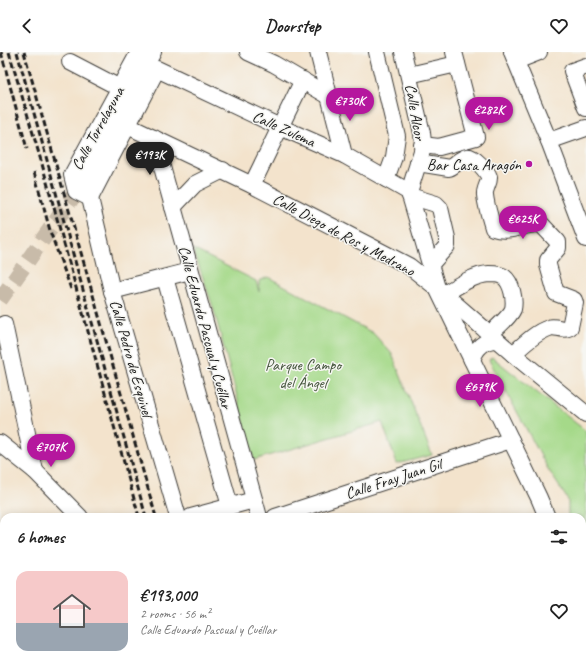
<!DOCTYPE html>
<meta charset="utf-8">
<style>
body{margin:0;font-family:Caveat,sans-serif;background:#f2f2f2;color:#222;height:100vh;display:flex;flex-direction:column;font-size:15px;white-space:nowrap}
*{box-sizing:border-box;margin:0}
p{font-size:13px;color:#767676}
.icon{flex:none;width:22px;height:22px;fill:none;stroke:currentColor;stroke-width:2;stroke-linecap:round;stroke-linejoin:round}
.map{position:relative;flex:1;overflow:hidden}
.sheet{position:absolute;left:0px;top:461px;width:586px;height:156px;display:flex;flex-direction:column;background:#fff;border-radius:12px 12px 0 0;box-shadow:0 2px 10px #0003}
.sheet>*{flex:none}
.price{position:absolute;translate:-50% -34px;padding:0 9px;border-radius:14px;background:#b5179e;color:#fff;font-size:13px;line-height:26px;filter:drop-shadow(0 1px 2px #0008)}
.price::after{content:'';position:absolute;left:50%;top:24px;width:12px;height:9px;margin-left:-6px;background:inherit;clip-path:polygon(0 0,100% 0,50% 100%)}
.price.selected{background:#222;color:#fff}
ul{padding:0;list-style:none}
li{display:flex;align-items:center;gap:12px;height:100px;padding:0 16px}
li span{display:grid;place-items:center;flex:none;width:112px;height:80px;border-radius:12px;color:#555}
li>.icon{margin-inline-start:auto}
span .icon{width:48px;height:48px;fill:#fffc;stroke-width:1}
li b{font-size:17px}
h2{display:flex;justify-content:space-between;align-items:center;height:48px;padding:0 16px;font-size:17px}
header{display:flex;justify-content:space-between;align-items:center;height:52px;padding:0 16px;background:#fff;font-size:18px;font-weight:600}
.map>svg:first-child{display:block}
.grass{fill:url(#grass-dots);stroke:#607a52}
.park{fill:#a5d989;stroke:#607a52}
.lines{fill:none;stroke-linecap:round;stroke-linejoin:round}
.minor-tunnel{stroke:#c8bba9;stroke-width:16;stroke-dasharray:16 8;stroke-linecap:butt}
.minor-casing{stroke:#3c3a36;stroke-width:18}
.minor{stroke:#fff;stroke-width:16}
.rail{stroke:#1c1c1c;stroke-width:3;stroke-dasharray:6 3;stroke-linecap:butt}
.poi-dot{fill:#b5179e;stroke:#f6f6f2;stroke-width:1.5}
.labels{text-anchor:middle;stroke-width:3;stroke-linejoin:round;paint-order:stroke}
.street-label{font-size:16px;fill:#1c1c1c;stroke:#f6f6f2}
.poi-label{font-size:16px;fill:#1c1c1c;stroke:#f6f6f2;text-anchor:end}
.park-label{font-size:16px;fill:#45553d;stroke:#f6f6f2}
</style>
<header><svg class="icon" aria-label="back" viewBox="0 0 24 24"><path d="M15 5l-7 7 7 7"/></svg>Doorstep<svg class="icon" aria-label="heart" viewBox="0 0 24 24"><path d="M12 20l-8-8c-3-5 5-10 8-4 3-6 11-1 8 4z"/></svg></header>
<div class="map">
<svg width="586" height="617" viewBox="0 0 586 617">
<defs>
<pattern id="grass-dots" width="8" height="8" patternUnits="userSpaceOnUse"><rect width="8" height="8" fill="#a5d989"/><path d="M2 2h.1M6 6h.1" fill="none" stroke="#8dba76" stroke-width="1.8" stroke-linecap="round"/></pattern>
</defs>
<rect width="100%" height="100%" fill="#f6f6f2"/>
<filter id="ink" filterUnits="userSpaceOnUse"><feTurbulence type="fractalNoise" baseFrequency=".025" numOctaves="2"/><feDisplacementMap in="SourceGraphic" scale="8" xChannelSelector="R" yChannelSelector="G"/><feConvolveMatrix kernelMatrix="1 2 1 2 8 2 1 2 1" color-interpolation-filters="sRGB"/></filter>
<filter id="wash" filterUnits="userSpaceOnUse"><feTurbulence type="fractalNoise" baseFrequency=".012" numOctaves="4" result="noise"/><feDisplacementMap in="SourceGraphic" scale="16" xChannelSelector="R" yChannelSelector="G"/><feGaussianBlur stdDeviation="0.9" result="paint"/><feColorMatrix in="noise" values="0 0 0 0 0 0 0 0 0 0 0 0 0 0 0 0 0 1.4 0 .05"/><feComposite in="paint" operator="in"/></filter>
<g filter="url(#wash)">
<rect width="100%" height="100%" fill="#f3e3cc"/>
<g class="grass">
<polygon points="582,577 586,583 586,603 582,592"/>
<polygon points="272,613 343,613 345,617 274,617"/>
</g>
<g class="park">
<polygon points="193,197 256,229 259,240 259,229 268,225 373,281 392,302 432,403 397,412 382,370 254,408 213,255"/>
<polygon points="492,305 586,379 586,534 582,525 582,465 568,465 568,448 548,417 489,308"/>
<polygon points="4,578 4,612 0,610 0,586"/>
<polygon points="7,613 60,613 58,617 16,617"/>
</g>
</g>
<g filter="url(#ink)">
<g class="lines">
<polyline class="minor-tunnel" points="0,248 82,132"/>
<defs>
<g id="minor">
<polyline points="248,0 274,12 329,44"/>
<polyline points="318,0 344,103"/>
<polyline points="377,0 397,84 394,105 386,127"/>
<polyline points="403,0 422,81 423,90 422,99 409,140 437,236 539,446 547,465"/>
<polyline points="512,0 549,89 586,187"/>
<polyline points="516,9 539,0"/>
<polyline points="70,10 120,36"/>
<polyline points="586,14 572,19 586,56"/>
<polyline points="409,23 457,12"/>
<polyline points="128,74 252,133 409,214 437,236 513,302 586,362"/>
<polyline points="154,86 259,465"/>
<polyline points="549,89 586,76"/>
<polyline points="422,93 439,95 476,85 454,0"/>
<path d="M418,111L449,116C455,114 460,106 467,105C473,103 487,119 489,125C490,130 484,137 485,143C486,154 490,165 493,176C511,182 523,171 541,172L558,190V196L548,208V213L556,241L574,248L575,251L570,275C563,280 556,273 549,276C536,280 523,293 513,302"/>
<polyline points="82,132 153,0"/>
<polyline points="252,133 303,28"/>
<polyline points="410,144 436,152 440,156 447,186 447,194 430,213"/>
<polyline points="90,146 157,17 280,75 344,103 409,140"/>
<polyline points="90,146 112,239 178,465"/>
<polyline points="90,146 76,139 72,123 139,0"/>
<polyline points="173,155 195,132 223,118"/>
<polyline points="165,226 230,454"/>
<polyline points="112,239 190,219"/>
<path d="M444,242C458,234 473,223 489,222C494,222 500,222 504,225C512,231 515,248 513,257C510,265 496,276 490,282"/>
<polyline points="4,272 35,419"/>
<path d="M472,308C476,296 484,288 496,288"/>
<polyline points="0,391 35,419 80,465"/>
<polyline points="191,465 254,448"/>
<polyline points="275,465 511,388"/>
<polyline points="0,501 4,505"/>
<polyline points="582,550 586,557"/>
<polyline points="582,609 585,617"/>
<polyline points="92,613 93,617"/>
<polyline points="115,613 117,617"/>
<polyline points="224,613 226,617"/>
<polyline points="356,613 357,617"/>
</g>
</defs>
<use href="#minor" class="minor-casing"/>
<use href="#minor" class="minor"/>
<g class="rail">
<polyline points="1,0 27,97"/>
<polyline points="9,0 42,112 139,465"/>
<polyline points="17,0 146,465"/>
<polyline points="24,0 156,465"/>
<polyline points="34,120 51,182 71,237"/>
<polyline points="180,613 181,617"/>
<polyline points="187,613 188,617"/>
<polyline points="201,613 202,617"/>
</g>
</g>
</g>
<circle class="poi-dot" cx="529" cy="112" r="4"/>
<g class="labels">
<g class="street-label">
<text transform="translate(416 60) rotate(80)" y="6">Calle Alcor</text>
<text transform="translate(97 76) rotate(-61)" y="6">Calle Torrelaguna</text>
<text transform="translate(284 76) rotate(24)" y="6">Calle Zulema</text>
<text transform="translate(344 182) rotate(28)" y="6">Calle Diego de Ros y Medrano</text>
<text transform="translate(206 275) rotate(75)" y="6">Calle Eduardo Pascual y Cuéllar</text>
<text transform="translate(132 306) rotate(74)" y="6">Calle Pedro de Esquivel</text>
<text transform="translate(393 426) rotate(-18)" y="6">Calle Fray Juan Gil</text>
</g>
<g class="poi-label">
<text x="521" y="118">Bar Casa Aragón</text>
</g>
<g class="park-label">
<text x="303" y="318">Parque Campo<tspan x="303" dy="18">del Ángel</tspan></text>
</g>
</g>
</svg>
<b class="price" style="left:350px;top:70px">€730K</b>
<b class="price" style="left:489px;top:79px">€282K</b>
<b class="price selected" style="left:150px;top:124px">€193K</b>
<b class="price" style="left:523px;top:188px">€625K</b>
<b class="price" style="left:480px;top:356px">€679K</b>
<b class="price" style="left:51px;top:416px">€707K</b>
<section class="sheet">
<h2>6 homes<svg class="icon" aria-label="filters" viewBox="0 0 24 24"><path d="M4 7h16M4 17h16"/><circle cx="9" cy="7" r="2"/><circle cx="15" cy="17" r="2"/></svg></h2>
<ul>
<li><span style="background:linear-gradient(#f6c9c9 65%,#9aa5b1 0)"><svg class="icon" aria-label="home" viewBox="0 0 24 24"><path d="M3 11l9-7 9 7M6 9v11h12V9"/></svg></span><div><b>€193,000</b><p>2 rooms · 56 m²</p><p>Calle Eduardo Pascual y Cuéllar</p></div><svg class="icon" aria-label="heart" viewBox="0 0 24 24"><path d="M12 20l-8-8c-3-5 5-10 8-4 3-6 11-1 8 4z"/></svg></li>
</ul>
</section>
</div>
